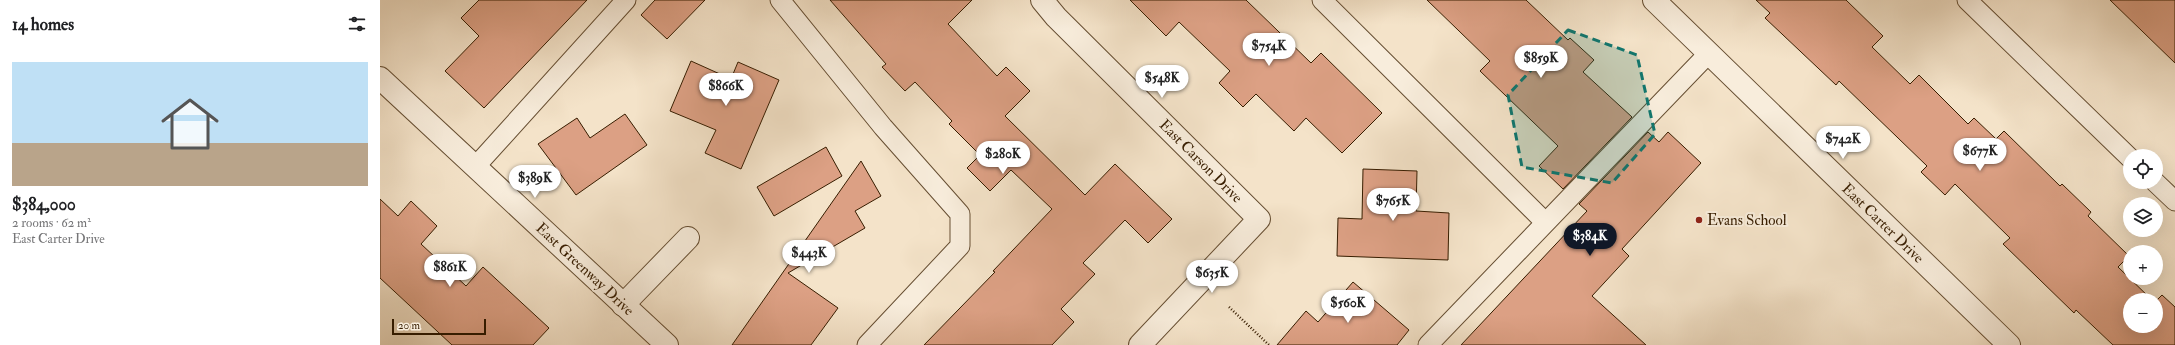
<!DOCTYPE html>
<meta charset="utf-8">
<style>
body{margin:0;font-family:"IM FELL Double Pica",serif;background:#f2f2f2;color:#202124;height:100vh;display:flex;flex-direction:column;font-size:15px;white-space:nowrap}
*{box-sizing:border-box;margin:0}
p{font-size:13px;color:#757577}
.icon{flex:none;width:22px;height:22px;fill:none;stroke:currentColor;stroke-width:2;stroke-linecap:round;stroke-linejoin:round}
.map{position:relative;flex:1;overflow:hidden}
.drawer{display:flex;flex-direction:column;background:#fff;width:380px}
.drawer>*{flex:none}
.tools{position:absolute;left:1743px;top:149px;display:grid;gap:8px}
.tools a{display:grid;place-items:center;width:40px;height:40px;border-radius:50%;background:#fff;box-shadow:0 4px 16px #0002;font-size:20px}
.scale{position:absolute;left:12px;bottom:10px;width:94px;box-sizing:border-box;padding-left:4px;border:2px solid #371d00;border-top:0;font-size:11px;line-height:14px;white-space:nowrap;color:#371d00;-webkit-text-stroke:3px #f8eddc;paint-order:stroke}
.price{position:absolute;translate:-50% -34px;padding:0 9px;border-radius:14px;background:#fff;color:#222;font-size:13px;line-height:26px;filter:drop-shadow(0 1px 2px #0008)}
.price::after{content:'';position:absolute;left:50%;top:24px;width:12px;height:9px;margin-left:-6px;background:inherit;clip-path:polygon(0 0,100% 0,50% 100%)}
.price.selected{background:#111827;color:#fff}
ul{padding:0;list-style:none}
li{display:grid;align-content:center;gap:8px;height:212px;padding:0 12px}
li+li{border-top:1px solid #e0e0e0}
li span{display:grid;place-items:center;height:124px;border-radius:0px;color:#555}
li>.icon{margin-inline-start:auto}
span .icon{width:72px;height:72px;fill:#fffc;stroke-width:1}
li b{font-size:17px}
h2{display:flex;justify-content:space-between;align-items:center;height:48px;padding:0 12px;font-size:17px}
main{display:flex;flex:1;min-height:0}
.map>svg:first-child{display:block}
.building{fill:#dca084;stroke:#371d00}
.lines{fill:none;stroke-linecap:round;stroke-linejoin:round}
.service-casing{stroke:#664e32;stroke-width:21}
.minor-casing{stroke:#664e32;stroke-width:24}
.path{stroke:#371d00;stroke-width:2.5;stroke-dasharray:1 2;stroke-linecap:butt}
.service{stroke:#f8eddc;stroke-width:19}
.minor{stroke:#f8eddc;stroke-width:22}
.marked{fill:#0f766e;fill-opacity:0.2;stroke:#0f766e;stroke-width:3;stroke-dasharray:8 5;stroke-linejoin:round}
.poi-dot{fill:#8f2418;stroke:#f8eddc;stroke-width:1.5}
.labels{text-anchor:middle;stroke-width:4;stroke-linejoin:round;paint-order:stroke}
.street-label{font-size:15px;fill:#371d00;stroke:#f8eddc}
.poi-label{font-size:15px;fill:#371d00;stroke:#f8eddc;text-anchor:start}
</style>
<main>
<section class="drawer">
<h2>14 homes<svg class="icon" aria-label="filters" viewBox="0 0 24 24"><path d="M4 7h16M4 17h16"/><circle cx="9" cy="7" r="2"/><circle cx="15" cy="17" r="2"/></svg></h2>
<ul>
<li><span style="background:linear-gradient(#bfe0f5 65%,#b9a48a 0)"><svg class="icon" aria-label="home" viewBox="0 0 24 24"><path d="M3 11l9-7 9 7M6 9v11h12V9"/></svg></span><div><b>$384,000</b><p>2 rooms · 62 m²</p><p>East Carter Drive</p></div></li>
</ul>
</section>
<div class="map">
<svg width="1795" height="345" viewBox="0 0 1795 345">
<rect width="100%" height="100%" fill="#f4e3c9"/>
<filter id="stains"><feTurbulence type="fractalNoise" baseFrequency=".005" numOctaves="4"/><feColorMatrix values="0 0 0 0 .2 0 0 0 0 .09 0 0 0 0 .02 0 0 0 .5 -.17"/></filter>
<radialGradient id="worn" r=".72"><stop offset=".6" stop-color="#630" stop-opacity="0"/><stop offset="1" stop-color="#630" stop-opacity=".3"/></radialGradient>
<g class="building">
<polygon points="99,0 207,0 104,108 65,71 99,36 81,18"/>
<polygon points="275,0 325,0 287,39 261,15"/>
<polygon points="450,0 592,0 568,24 617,76 626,67 650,91 625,116 705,195 735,164 792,219 768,243 745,220 703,263 715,274 681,309 694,322 672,345 544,345 615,272 613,271 672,209 631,170 610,191 587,168 600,155 569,124 572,121 535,82 525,91 502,67 506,64"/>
<polygon points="750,0 866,0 931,63 941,53 1002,113 962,153 926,118 914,131 876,94 863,107 839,83 850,71 799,22 786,36"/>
<polygon points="1047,0 1146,0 1188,40 1190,38 1214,60 1203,72 1252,117 1183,189 1159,166 1178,146 1100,71 1110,61"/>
<polygon points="1376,0 1466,0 1503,36 1492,47 1530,84 1539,75 1588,124 1594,118 1616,139 1624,131 1680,186 1682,184 1711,212 1708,216 1749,256 1738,267 1772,300 1750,300 1750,326 1776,326 1776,301 1782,295 1795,307 1795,345 1733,345 1696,310 1694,313 1623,244 1630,238 1575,184 1565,195 1541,172 1547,166 1459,81 1456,85 1385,18 1390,13"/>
<polygon points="1730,0 1795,0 1795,63"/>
<polygon points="311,61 351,79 358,62 399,80 361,169 325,153 336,130 290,111"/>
<polygon points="245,114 267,145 196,195 158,144 197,118 210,138"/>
<polygon points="1268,132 1279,142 1288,132 1321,163 1242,249 1249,256 1212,296 1266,345 1081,345 1207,211 1199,204"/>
<polygon points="446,147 462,176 394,216 377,187"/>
<polygon points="481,161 501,196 475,211 485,228 408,273 458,308 431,345 352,345"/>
<polygon points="983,169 1037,171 1036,211 1069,213 1068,260 957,256 958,218 982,219"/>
<polygon points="0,199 18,216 31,201 57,226 41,244 86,286 103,267 169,328 153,345 72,345 0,278"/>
<polygon points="973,282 1029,330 1017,345 897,345 926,311 938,322"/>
</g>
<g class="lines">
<defs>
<g id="service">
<polyline points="400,0 503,127 580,214 580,246 487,345"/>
<polyline points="942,0 1165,222"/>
<polyline points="1587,0 1750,158"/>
<polyline points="95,167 246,0"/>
<polyline points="1775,182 1795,201"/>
<polyline points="1048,345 1329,53"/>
</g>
<g id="minor">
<polyline points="662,0 676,17 879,219 760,345"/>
<polyline points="1274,0 1629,345"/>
<polyline points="0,78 287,345"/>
<polyline points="243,305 308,238"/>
</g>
</defs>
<use href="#service" class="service-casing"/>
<use href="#minor" class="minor-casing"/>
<polyline class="path" points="849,307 889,345"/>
<use href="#service" class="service"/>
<use href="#minor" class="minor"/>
</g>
<path class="marked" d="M1188,30L1257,55L1275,134L1232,183L1142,167L1128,95Z"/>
<circle class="poi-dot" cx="1319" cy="220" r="4"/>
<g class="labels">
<g class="street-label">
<text transform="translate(821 161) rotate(45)" y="5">East Carson Drive</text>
<text transform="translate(1503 223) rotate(44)" y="5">East Carter Drive</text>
<text transform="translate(205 269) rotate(43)" y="5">East Greenway Drive</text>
</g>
<g class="poi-label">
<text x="1327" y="225">Evans School</text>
</g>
</g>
<rect width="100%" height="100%" filter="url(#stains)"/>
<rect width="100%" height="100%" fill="url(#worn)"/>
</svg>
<div class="tools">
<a><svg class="icon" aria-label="locate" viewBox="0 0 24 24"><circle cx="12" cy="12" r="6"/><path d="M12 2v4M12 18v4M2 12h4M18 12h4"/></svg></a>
<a><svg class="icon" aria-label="layers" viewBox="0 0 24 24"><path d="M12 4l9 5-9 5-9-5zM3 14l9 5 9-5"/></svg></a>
<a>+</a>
<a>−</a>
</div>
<div class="scale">20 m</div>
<b class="price" style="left:889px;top:67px">$754K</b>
<b class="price" style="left:1161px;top:79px">$859K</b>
<b class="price" style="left:782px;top:99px">$548K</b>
<b class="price" style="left:346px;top:107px">$866K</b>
<b class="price" style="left:1463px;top:160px">$742K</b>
<b class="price" style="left:1600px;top:172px">$677K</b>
<b class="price" style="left:623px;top:175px">$280K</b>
<b class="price" style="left:155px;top:199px">$389K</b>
<b class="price" style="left:1013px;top:222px">$765K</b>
<b class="price selected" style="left:1210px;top:257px">$384K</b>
<b class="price" style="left:429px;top:274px">$443K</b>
<b class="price" style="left:70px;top:288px">$861K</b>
<b class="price" style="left:832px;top:294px">$635K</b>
<b class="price" style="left:968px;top:324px">$560K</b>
</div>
</main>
